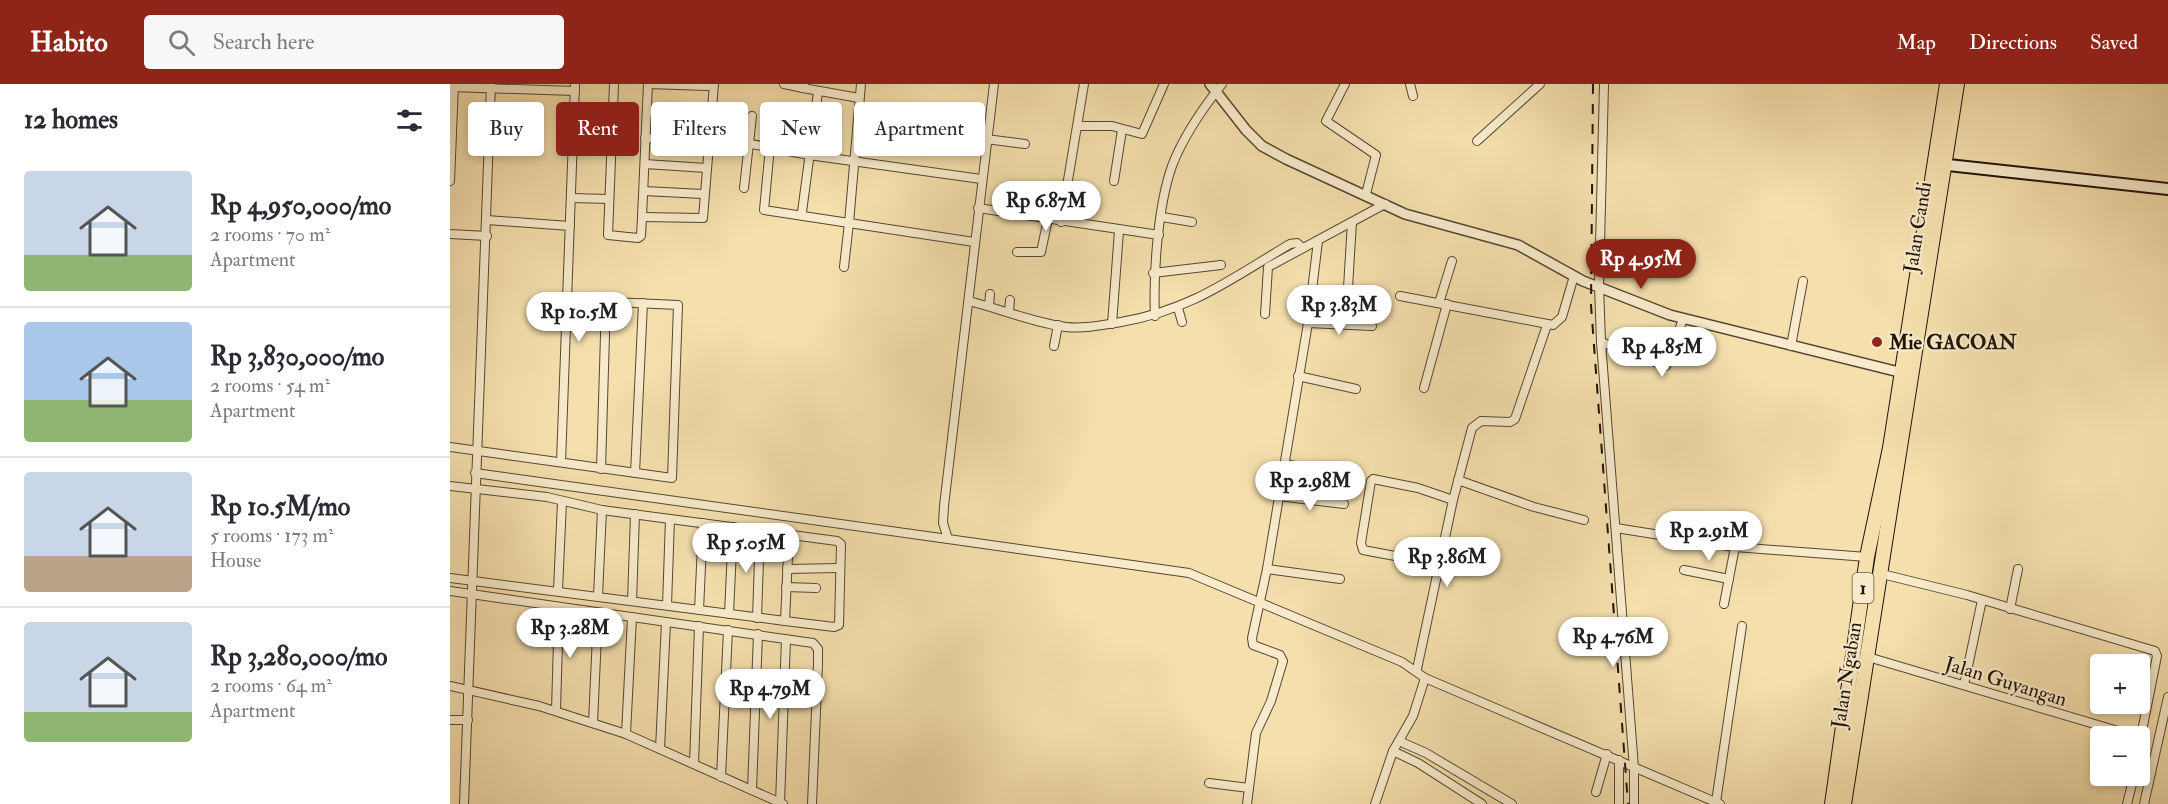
<!DOCTYPE html>
<meta charset="utf-8">
<style>
body{margin:0;font-family:"IM FELL Double Pica",serif;background:#f7f7f7;color:#2b2b33;height:100vh;display:flex;flex-direction:column;font-size:22px;white-space:nowrap}
*{box-sizing:border-box;margin:0}
p{font-size:20px;color:#7c7c81}
.icon{flex:none;width:33px;height:33px;fill:none;stroke:currentColor;stroke-width:2;stroke-linecap:round;stroke-linejoin:round}
.map{position:relative;flex:1;overflow:hidden}
.drawer{display:flex;flex-direction:column;background:#fff;width:450px}
.drawer>*{flex:none}
.guide{position:absolute;left:18px;top:18px;width:570px;height:54px;display:flex;gap:12px}
.tools{position:absolute;left:1640px;top:570px;display:grid;gap:12px}
.tools a{display:grid;place-items:center;width:60px;height:60px;border-radius:6px;background:#fff;box-shadow:0 3px 9px #0003;font-size:30px}
.price{position:absolute;translate:-50% -51px;padding:0 14px;border-radius:21px;background:#fff;color:#222;font-size:20px;line-height:39px;filter:drop-shadow(0 2px 3px #0008)}
.price::after{content:'';position:absolute;left:50%;top:36px;width:18px;height:14px;margin-left:-9px;background:inherit;clip-path:polygon(0 0,100% 0,50% 100%)}
.price.current{background:#8f2418;color:#fff}
ul{padding:0;list-style:none}
li{display:flex;align-items:center;gap:18px;height:150px;padding:0 24px}
li+li{border-top:2px solid #e1e1e2}
li span{display:grid;place-items:center;flex:none;width:168px;height:120px;border-radius:6px;color:#555}
li>.icon{margin-inline-start:auto}
span .icon{width:72px;height:72px;fill:#fffc;stroke-width:1}
li b{font-size:26px}
h2{display:flex;justify-content:space-between;align-items:center;height:72px;padding:0 24px;font-size:26px}
.pill{padding:0 21px;border-radius:6px;background:#fff;box-shadow:0 3px 9px #0003;font-size:21px;line-height:54px}
.pill.current{background:#8f2418;color:#fff}
header{display:flex;align-items:center;gap:36px;box-sizing:border-box;height:84px;padding:0 30px;background:#8f2418;color:#fff}
header strong{font-size:28px}
nav{display:flex;gap:33px;margin-inline-start:auto;font-size:21px}
.search{width:420px;height:54px;background:#f7f7f7;display:flex;align-items:center;gap:15px;box-sizing:border-box;padding:0 21px;border-radius:6px;color:#7c7c81;font-size:22px}
main{display:flex;flex:1;min-height:0}
.map>svg:first-child{display:block}
.lines{fill:none;stroke-linecap:round;stroke-linejoin:round}
.minor-casing{stroke:#554732;stroke-width:10}
.tertiary-casing{stroke:#554732;stroke-width:12}
.secondary-casing{stroke:#201409;stroke-width:14}
.trunk-casing{stroke:#201409;stroke-width:16}
.minor{stroke:#f8eaca;stroke-width:8}
.tertiary{stroke:#f8eaca;stroke-width:9}
.secondary{stroke:#f8eaca;stroke-width:10}
.trunk{stroke:#f4dfad;stroke-width:14}
.rail{stroke:#201409;stroke-width:2;stroke-dasharray:10 10;stroke-linecap:butt}
.poi-dot{fill:#8f2418;stroke:#f8eaca;stroke-width:2}
.labels{text-anchor:middle;stroke-width:4.5;stroke-linejoin:round;paint-order:stroke}
.shield{fill:#f8eaca;stroke:#615443;stroke-width:1.5}
.shield-label{font-size:18px;font-weight:bold;fill:#201409}
.street-label{font-size:20px;fill:#201409;stroke:#f8eaca}
.poi-label{font-size:20px;font-weight:bold;fill:#201409;stroke:#f8eaca;text-anchor:start}
</style>
<header>
<strong>Habito</strong>
<div class="search"><svg class="icon" aria-label="search" viewBox="0 0 24 24"><circle cx="10" cy="10" r="6"/><path d="M15 15l6 6"/></svg>Search here</div>
<nav><a>Map</a><a>Directions</a><a>Saved</a></nav>
</header>
<main>
<section class="drawer">
<h2>12 homes<svg class="icon" aria-label="filters" viewBox="0 0 24 24"><path d="M4 7h16M4 17h16"/><circle cx="9" cy="7" r="2"/><circle cx="15" cy="17" r="2"/></svg></h2>
<ul>
<li><span style="background:linear-gradient(#c9d6e8 70%,#8fb573 0)"><svg class="icon" aria-label="home" viewBox="0 0 24 24"><path d="M3 11l9-7 9 7M6 9v11h12V9"/></svg></span><div><b>Rp 4,950,000/mo</b><p>2 rooms · 70 m²</p><p>Apartment</p></div></li>
<li><span style="background:linear-gradient(#a9c7e8 65%,#8fb573 0)"><svg class="icon" aria-label="home" viewBox="0 0 24 24"><path d="M3 11l9-7 9 7M6 9v11h12V9"/></svg></span><div><b>Rp 3,830,000/mo</b><p>2 rooms · 54 m²</p><p>Apartment</p></div></li>
<li><span style="background:linear-gradient(#c9d6e8 70%,#b9a48a 0)"><svg class="icon" aria-label="home" viewBox="0 0 24 24"><path d="M3 11l9-7 9 7M6 9v11h12V9"/></svg></span><div><b>Rp 10.5M/mo</b><p>5 rooms · 173 m²</p><p>House</p></div></li>
<li><span style="background:linear-gradient(#c9d6e8 75%,#8fb573 0)"><svg class="icon" aria-label="home" viewBox="0 0 24 24"><path d="M3 11l9-7 9 7M6 9v11h12V9"/></svg></span><div><b>Rp 3,280,000/mo</b><p>2 rooms · 64 m²</p><p>Apartment</p></div></li>
</ul>
</section>
<div class="map">
<svg width="1718" height="720" viewBox="0 0 1718 720">
<rect width="100%" height="100%" fill="#f4dfad"/>
<filter id="stains"><feTurbulence type="fractalNoise" baseFrequency=".00333" numOctaves="4"/><feColorMatrix values="0 0 0 0 .2 0 0 0 0 .09 0 0 0 0 .02 0 0 0 .5 -.17"/></filter>
<radialGradient id="worn" r=".72"><stop offset=".6" stop-color="#630" stop-opacity="0"/><stop offset="1" stop-color="#630" stop-opacity=".3"/></radialGradient>
<g class="lines">
<defs>
<g id="minor">
<polyline points="164,0 158,151 188,154 191,152 192,133 198,0"/>
<polyline points="198,0 257,2"/>
<polyline points="334,0 353,4"/>
<polyline points="354,0 353,4 409,14"/>
<polyline points="544,0 494,422 493,439 498,455 739,489 952,578 975,594 1270,720"/>
<polyline points="895,0 876,37 926,71 916,110"/>
<polyline points="960,0 963,12"/>
<polyline points="1154,0 1149,202 1151,258 1184,684 1184,720"/>
<polyline points="0,3 125,7"/>
<polyline points="197,28 254,30"/>
<polyline points="628,42 662,42 692,50 714,0"/>
<polyline points="259,52 359,71 531,95"/>
<polyline points="195,54 258,58"/>
<polyline points="536,55 575,60"/>
<polyline points="1027,57 1090,0"/>
<polyline points="320,63 314,126 399,139 411,0"/>
<polyline points="195,80 256,84"/>
<polyline points="0,97 4,0"/>
<polyline points="664,97 672,46"/>
<polyline points="294,104 302,32"/>
<polyline points="194,107 253,110"/>
<polyline points="121,114 159,115"/>
<polyline points="528,124 709,151"/>
<polyline points="352,128 368,8"/>
<polyline points="192,133 253,134 264,0"/>
<polyline points="712,133 742,138"/>
<polyline points="37,136 120,142"/>
<polyline points="611,138 634,0"/>
<polyline points="0,150 37,152"/>
<polyline points="567,168 591,168 598,135"/>
<polyline points="394,183 399,139 524,158"/>
<polyline points="703,189 771,181"/>
<polyline points="950,212 1103,241 1112,233 1124,192"/>
<path d="M519,217C550,225 585,239 616,243C634,245 653,241 671,238C741,226 781,195 840,160L847,159L853,164"/>
<polyline points="989,219 1002,177"/>
<polyline points="897,220 902,138"/>
<polyline points="539,222 540,210"/>
<polyline points="728,224 732,238"/>
<polyline points="559,227 560,216"/>
<polyline points="815,230 818,183 935,120"/>
<path d="M705,232C703,190 708,121 722,82C733,53 753,24 772,0"/>
<polyline points="858,239 922,242"/>
<polyline points="662,240 669,147"/>
<polyline points="1151,258 1216,282 1233,235"/>
<polyline points="604,262 608,241"/>
<polyline points="1341,262 1353,197"/>
<polyline points="848,292 906,305"/>
<polyline points="974,304 997,220"/>
<polyline points="0,363 222,394 228,221 118,216"/>
<polyline points="111,378 125,0"/>
<polyline points="834,380 862,385"/>
<polyline points="151,385 156,217"/>
<polyline points="25,389 498,455"/>
<polyline points="185,389 193,219"/>
<polyline points="1008,396 1084,423 1134,436"/>
<polyline points="0,402 97,413 152,426 387,457 391,460 389,541 384,543 335,537 0,494"/>
<polyline points="828,412 894,420"/>
<polyline points="1166,444 1285,463 1417,473"/>
<polyline points="988,480 913,466 911,459 921,397 923,395 968,404 1003,416"/>
<polyline points="337,485 389,484"/>
<polyline points="817,485 890,495"/>
<polyline points="1234,486 1279,495"/>
<polyline points="1432,490 1517,511 1705,567 1707,572 1689,662"/>
<polyline points="336,503 366,504"/>
<polyline points="108,506 112,418"/>
<polyline points="0,507 363,559 368,565 368,580 362,720"/>
<polyline points="148,512 152,426"/>
<polyline points="182,517 185,430"/>
<polyline points="1274,520 1285,463"/>
<polyline points="217,521 220,435"/>
<polyline points="1560,525 1568,485"/>
<polyline points="249,526 253,439"/>
<polyline points="279,530 283,443"/>
<polyline points="307,534 310,447"/>
<polyline points="335,537 339,450"/>
<polyline points="1418,573 1685,652"/>
<polyline points="967,585 1003,416 1022,344 1031,337 1060,338 1065,335 1097,241"/>
<polyline points="1514,601 1532,516"/>
<polyline points="0,602 89,622 176,650 333,720"/>
<polyline points="106,626 109,523"/>
<polyline points="0,636 18,636"/>
<polyline points="143,639 148,529"/>
<polyline points="176,650 182,533"/>
<polyline points="949,657 976,669 1062,720"/>
<polyline points="210,665 216,538"/>
<polyline points="943,667 968,679 1032,720"/>
<polyline points="1169,676 1169,720"/>
<polyline points="244,680 249,542"/>
<polyline points="271,693 278,546"/>
<polyline points="759,699 799,704"/>
<polyline points="302,706 308,550"/>
<polyline points="1146,708 1157,670"/>
<polyline points="1266,718 1292,542"/>
<polyline points="330,719 336,555"/>
<polyline points="14,720 41,0"/>
<polyline points="797,720 806,649 821,617 833,577 830,571 803,561 802,554 817,485 858,239 868,157"/>
<polyline points="925,720 943,667 963,632 975,594"/>
<polyline points="1677,720 1684,692"/>
<polyline points="1694,720 1718,613"/>
</g>
<polyline id="tertiary" points="760,0 796,46 812,62 836,75 955,130 1068,161 1133,197 1220,231 1457,290"/>
<polyline id="secondary" points="1489,80 1718,105"/>
<g id="trunk">
<polyline points="1382,720 1417,473 1440,364 1497,0"/>
<polyline points="1394,720 1507,0"/>
</g>
</defs>
<use href="#minor" class="minor-casing"/>
<use href="#tertiary" class="tertiary-casing"/>
<use href="#secondary" class="secondary-casing"/>
<use href="#trunk" class="trunk-casing"/>
<use href="#minor" class="minor"/>
<use href="#tertiary" class="tertiary"/>
<use href="#secondary" class="secondary"/>
<use href="#trunk" class="trunk"/>
<polyline class="rail" points="1143,0 1141,221 1178,720"/>
</g>
<circle class="poi-dot" cx="1427" cy="258" r="6"/>
<g class="labels">
<rect class="shield" x="1402.5" y="489" width="21" height="30" rx="4.5"/>
<g class="shield-label">
<text x="1413" y="510">1</text>
</g>
<g class="street-label">
<text transform="translate(1467 143) rotate(-81)" y="7">Jalan Candi</text>
<text transform="translate(1396 591) rotate(-81)" y="7">Jalan Ngaban</text>
<text transform="translate(1556 597) rotate(17)" y="7">Jalan Guyangan</text>
</g>
<g class="poi-label">
<text x="1439" y="265">Mie GACOAN</text>
</g>
</g>
<rect width="100%" height="100%" filter="url(#stains)"/>
<rect width="100%" height="100%" fill="url(#worn)"/>
</svg>
<div class="tools">
<a>+</a>
<a>−</a>
</div>
<b class="price" style="left:596px;top:148px">Rp 6.87M</b>
<b class="price current" style="left:1191px;top:206px">Rp 4.95M</b>
<b class="price" style="left:889px;top:252px">Rp 3.83M</b>
<b class="price" style="left:129px;top:259px">Rp 10.5M</b>
<b class="price" style="left:1212px;top:294px">Rp 4.85M</b>
<b class="price" style="left:860px;top:428px">Rp 2.98M</b>
<b class="price" style="left:1259px;top:478px">Rp 2.91M</b>
<b class="price" style="left:296px;top:490px">Rp 5.05M</b>
<b class="price" style="left:997px;top:504px">Rp 3.86M</b>
<b class="price" style="left:120px;top:575px">Rp 3.28M</b>
<b class="price" style="left:1163px;top:584px">Rp 4.76M</b>
<b class="price" style="left:320px;top:636px">Rp 4.79M</b>
<div class="guide">
<a class="pill">Buy</a>
<a class="pill current">Rent</a>
<a class="pill">Filters</a>
<a class="pill">New</a>
<a class="pill">Apartment</a>
</div>
</div>
</main>
